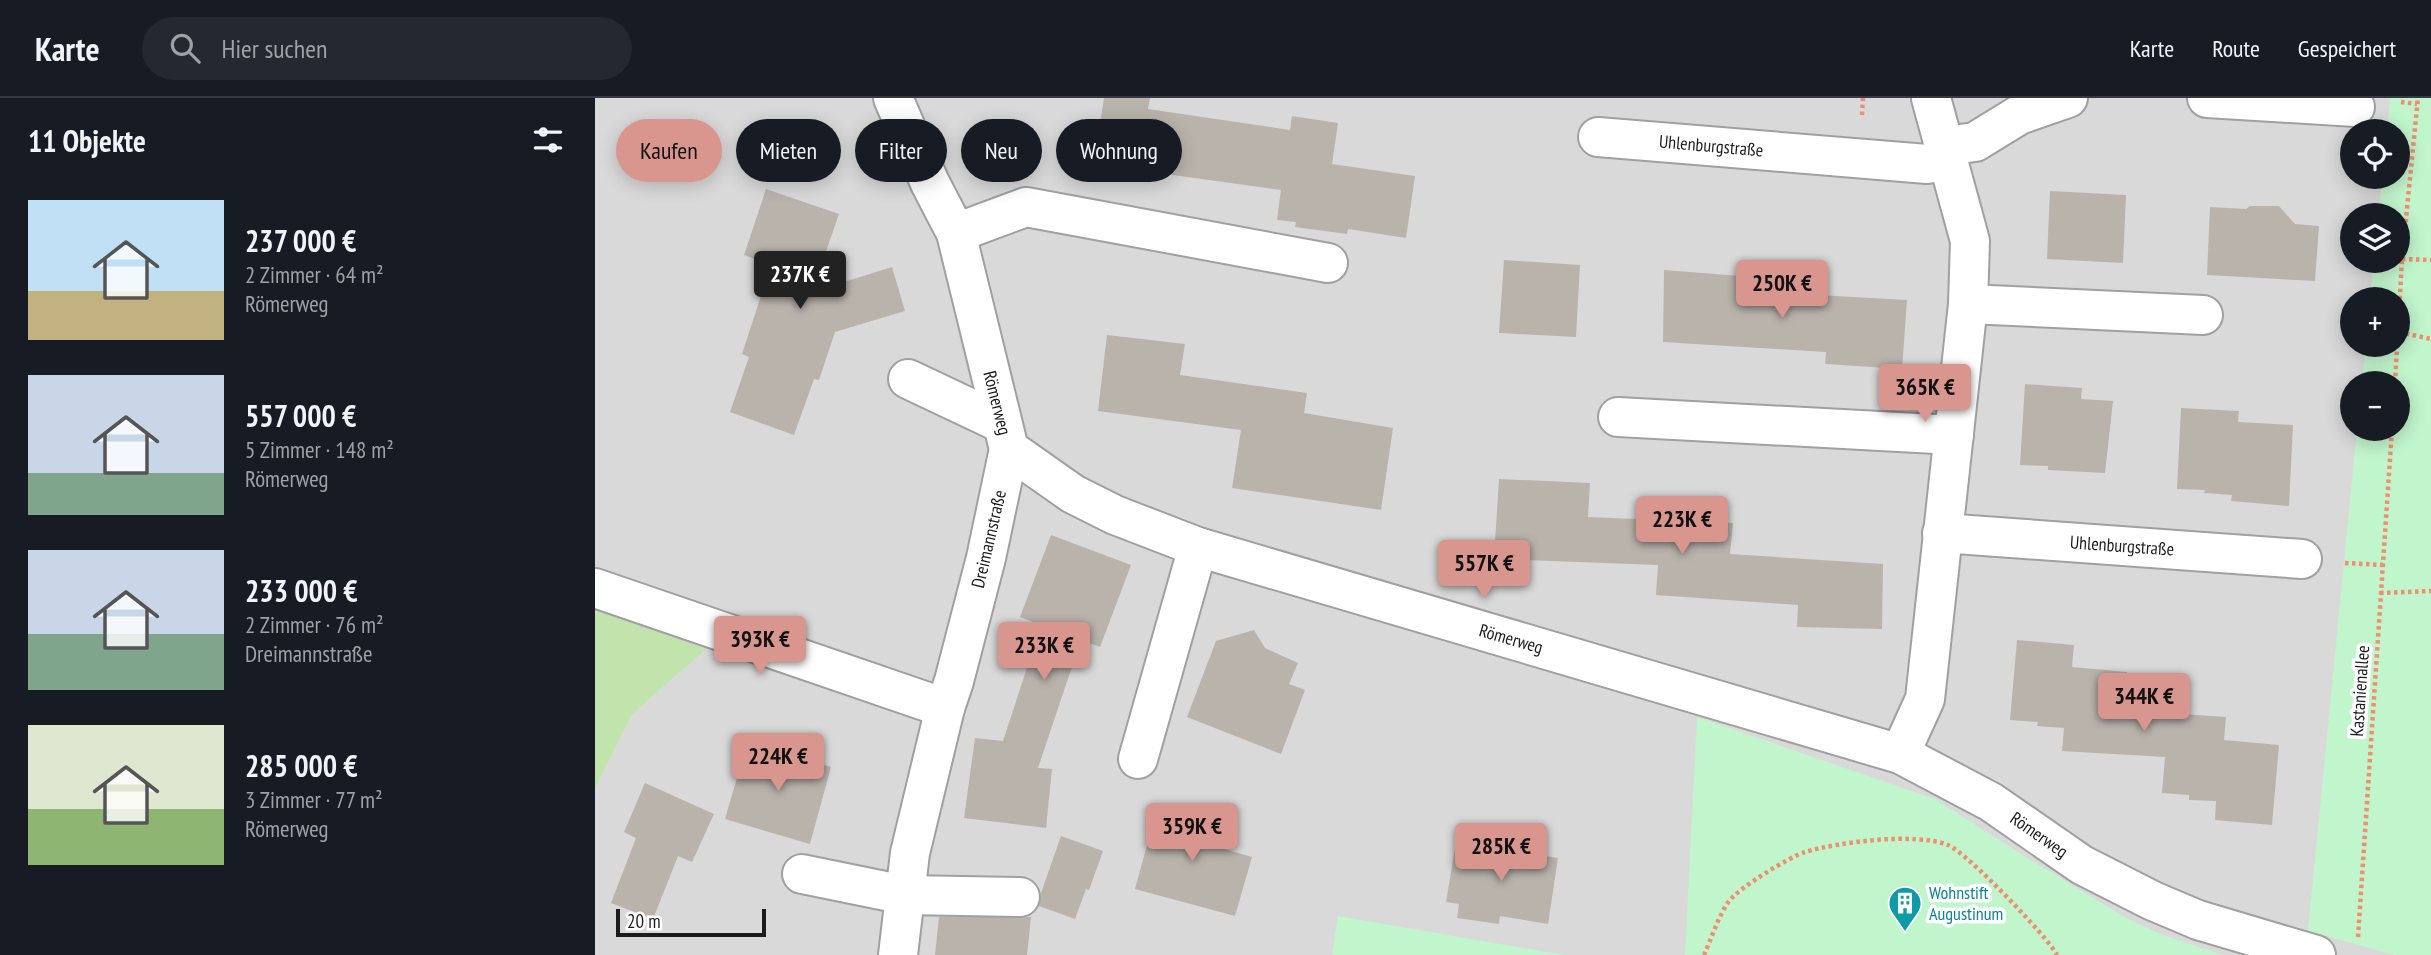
<!DOCTYPE html>
<html lang="de">
<meta charset="utf-8">
<style>
body{margin:0;font-family:"PT Sans Narrow",sans-serif;background:#242831;color:#f1f3f6;height:100vh;display:flex;flex-direction:column;font-size:26px;white-space:nowrap}
*{box-sizing:border-box;margin:0}
p{font-size:23px;color:#9ea1a6}
.icon{flex:none;width:38px;height:38px;fill:none;stroke:currentColor;stroke-width:2;stroke-linecap:round;stroke-linejoin:round}
.map{position:relative;flex:1;overflow:hidden}
.side{display:flex;flex-direction:column;background:#171b24;width:595px}
.side>*{flex:none}
.hud{position:absolute;left:21px;top:21px;width:665px;height:63px;display:flex;gap:14px}
.fabs{position:absolute;left:1745px;top:21px;display:grid;gap:14px}
.fabs a{display:grid;place-items:center;width:70px;height:70px;border-radius:50%;background:#171b24;box-shadow:0 4px 18px #0003;font-size:35px}
.scale{position:absolute;left:21px;bottom:18px;width:150px;box-sizing:border-box;padding-left:7px;border:4px solid #1c1c1c;border-top:0;font-size:19px;line-height:24px;white-space:nowrap;color:#1c1c1c;-webkit-text-stroke:5px #fff;paint-order:stroke}
.price{position:absolute;translate:-50% -60px;padding:0 16px;border-radius:7px;background:#d8968e;color:#111;font-size:23px;line-height:46px;filter:drop-shadow(0 2px 4px #0008)}
.price::after{content:'';position:absolute;left:50%;top:42px;width:21px;height:16px;margin-left:-10px;background:inherit;clip-path:polygon(0 0,100% 0,50% 100%)}
.price.selected{background:#222;color:#fff}
ul{padding:0;list-style:none}
li{display:flex;align-items:center;gap:21px;height:175px;padding:0 28px}
li span{display:grid;place-items:center;flex:none;width:196px;height:140px;border-radius:0px;color:#555}
li>.icon{margin-inline-start:auto}
span .icon{width:84px;height:84px;fill:#fffc;stroke-width:1}
li b{font-size:30px}
h2{display:flex;justify-content:space-between;align-items:center;height:84px;padding:0 28px;font-size:30px}
.pill{padding:0 24px;border-radius:32px;background:#171b24;box-shadow:0 4px 18px #0003;font-size:24px;line-height:63px}
.pill.selected{background:#d8968e;color:#111}
header{display:flex;align-items:center;gap:42px;box-sizing:border-box;height:98px;padding:0 35px;background:#171b24;border-bottom:2px solid #363941}
header strong{font-size:33px}
nav{display:flex;gap:38px;margin-inline-start:auto;font-size:24px}
.search{width:490px;height:63px;background:#242831;display:flex;align-items:center;gap:18px;box-sizing:border-box;padding:0 24px;border-radius:38px;color:#9ea1a6;font-size:26px}
main{display:flex;flex:1;min-height:0}
.map>svg:first-child{display:block}
.residential{fill:#dad9d9;fill-rule:evenodd}
.grass{fill:#c0e4ab}
.park{fill:#c1f5cc}
.building{fill:#b9b3ac}
.lines{fill:none;stroke-linecap:round;stroke-linejoin:round}
.minor-casing{stroke:#a0a0a0;stroke-width:42}
.path{stroke:#ef8e71;stroke-width:4.5;stroke-dasharray:3.5 3.5;stroke-linecap:butt}
.minor{stroke:#fff;stroke-width:38}
.labels{text-anchor:middle;stroke-width:7;stroke-linejoin:round;paint-order:stroke}
.street-label{font-size:18px;fill:#1c1c1c;stroke:#fff}
.culture-label{font-size:18px;fill:#0d838f;stroke:#fff;text-anchor:start}
</style>
<header>
<strong>Karte</strong>
<div class="search"><svg class="icon" aria-label="search" viewBox="0 0 24 24"><circle cx="10" cy="10" r="6"/><path d="M15 15l6 6"/></svg>Hier suchen</div>
<nav><a>Karte</a><a>Route</a><a>Gespeichert</a></nav>
</header>
<main>
<section class="side">
<h2>11 Objekte<svg class="icon" aria-label="filters" viewBox="0 0 24 24"><path d="M4 7h16M4 17h16"/><circle cx="9" cy="7" r="2"/><circle cx="15" cy="17" r="2"/></svg></h2>
<ul>
<li><span style="background:linear-gradient(#bfe0f5 65%,#c2b280 0)"><svg class="icon" aria-label="home" viewBox="0 0 24 24"><path d="M3 11l9-7 9 7M6 9v11h12V9"/></svg></span><div><b>237 000 €</b><p>2 Zimmer · 64 m²</p><p>Römerweg</p></div></li>
<li><span style="background:linear-gradient(#c9d6e8 70%,#7fa58c 0)"><svg class="icon" aria-label="home" viewBox="0 0 24 24"><path d="M3 11l9-7 9 7M6 9v11h12V9"/></svg></span><div><b>557 000 €</b><p>5 Zimmer · 148 m²</p><p>Römerweg</p></div></li>
<li><span style="background:linear-gradient(#c9d6e8 60%,#7fa58c 0)"><svg class="icon" aria-label="home" viewBox="0 0 24 24"><path d="M3 11l9-7 9 7M6 9v11h12V9"/></svg></span><div><b>233 000 €</b><p>2 Zimmer · 76 m²</p><p>Dreimannstraße</p></div></li>
<li><span style="background:linear-gradient(#dfe7d0 60%,#8fb573 0)"><svg class="icon" aria-label="home" viewBox="0 0 24 24"><path d="M3 11l9-7 9 7M6 9v11h12V9"/></svg></span><div><b>285 000 €</b><p>3 Zimmer · 77 m²</p><p>Römerweg</p></div></li>
</ul>
</section>
<div class="map">
<svg width="1836" height="857" viewBox="0 0 1836 857">
<rect width="100%" height="100%" fill="#edeae2"/>
<path class="residential" d="M0,0H1836V857H0ZM1757,33H1802V79H1757ZM1757,117H1802V163H1757ZM1757,201H1802V247H1757ZM1757,285H1802V331H1757Z"/>
<polygon class="grass" points="0,510 111,551 37,616 0,690"/>
<g class="park">
<polygon points="1795,0 1836,0 1836,857 1800,857 1713,833 1762,331 1802,331 1802,285 1767,285 1771,247 1802,247 1802,201 1775,201 1779,163 1802,163 1802,117 1784,117 1787,79 1802,79 1802,33 1792,33"/>
<polygon points="1102,619 1340,701 1426,756 1533,821 1568,837 1628,857 1090,857"/>
<polygon points="743,818 969,857 737,857"/>
</g>
<g class="building">
<polygon points="509,0 555,0 553,11 695,32 697,18 743,25 737,66 820,78 811,140 753,131 752,136 700,129 701,124 682,122 686,92 499,66"/>
<polygon points="171,91 244,116 217,194 297,169 310,213 240,234 224,282 219,281 199,337 135,314 154,259 147,256 176,167 149,157"/>
<polygon points="1455,93 1531,97 1528,165 1452,161"/>
<polygon points="1655,108 1684,108 1700,126 1724,128 1720,183 1612,177 1615,109 1651,111"/>
<polygon points="909,162 985,167 981,239 904,235"/>
<polygon points="1069,172 1171,180 1170,194 1312,202 1307,271 1230,266 1231,254 1068,244"/>
<polygon points="512,237 590,246 585,277 712,295 709,315 798,330 786,412 637,390 646,332 503,313"/>
<polygon points="1430,286 1487,290 1486,301 1518,303 1510,375 1453,372 1453,368 1425,367"/>
<polygon points="1586,310 1644,313 1643,324 1698,327 1694,408 1636,403 1637,397 1609,395 1610,392 1582,391"/>
<polygon points="904,381 995,385 993,419 1138,425 1135,456 1288,466 1287,531 1202,529 1203,507 1061,497 1063,467 899,461"/>
<polygon points="456,437 536,467 505,549 486,542 443,670 457,671 451,730 369,720 380,640 408,643 446,527 425,519"/>
<polygon points="659,532 670,550 703,565 694,586 710,592 686,656 592,619 621,543"/>
<polygon points="1422,542 1479,547 1477,569 1532,574 1528,612 1631,619 1629,642 1684,647 1677,727 1620,722 1621,703 1594,702 1594,697 1567,695 1570,659 1467,653 1469,630 1442,628 1443,624 1415,622"/>
<polygon points="152,645 236,669 215,746 130,721"/>
<polygon points="50,685 119,716 97,764 83,758 58,821 16,805 41,740 29,734"/>
<polygon points="563,707 633,727 626,750 657,759 640,818 540,791"/>
<polygon points="466,738 508,753 494,792 491,791 480,821 444,808 446,795"/>
<polygon points="862,739 904,746 904,751 963,760 953,826 905,818 904,826 862,820 864,806 851,804"/>
<polygon points="344,819 436,819 432,857 340,857"/>
</g>
<g class="lines">
<defs>
<g id="minor">
<polyline points="298,0 335,85 361,135 414,351 478,396 520,417 603,449 1305,656 1396,704 1487,767 1558,803 1603,822 1721,857"/>
<polyline points="1612,0 1760,9"/>
<polyline points="1003,39 1332,66 1354,62"/>
<polyline points="1350,48 1380,44 1424,17 1473,0"/>
<polyline points="361,135 431,109 733,165"/>
<polyline points="1373,206 1608,217"/>
<polyline points="313,281 406,325"/>
<polyline points="1023,319 1359,337"/>
<polyline points="1347,435 1707,461"/>
<polyline points="0,490 350,610"/>
<polyline points="1305,656 1330,601 1373,206 1375,143 1336,0"/>
<polyline points="543,661 603,449"/>
<polyline points="207,776 310,797 425,799"/>
<polyline points="303,857 315,755 350,610 359,583 391,460 414,351"/>
</g>
</defs>
<use href="#minor" class="minor-casing"/>
<g class="path">
<polyline points="1806,4 1822,6"/>
<polyline points="1267,17 1268,0"/>
<polyline points="1807,161 1836,162"/>
<polyline points="1804,234 1836,241"/>
<polyline points="1800,285 1807,161 1823,0"/>
<polyline points="1750,465 1788,467"/>
<polyline points="1785,495 1836,493"/>
<polyline points="1763,839 1797,331"/>
<path d="M1109,857C1116,841 1124,817 1134,803C1144,790 1194,759 1210,754C1244,744 1320,734 1353,747C1371,754 1453,839 1462,857"/>
</g>
<use href="#minor" class="minor"/>
</g>
<defs>
<symbol id="building-pin" viewBox="-11 -11 22 30"><path d="M0 17L-7.5 6A9.5 9.5 0 1 1 7.5 6Z" fill="#0f9aa8" stroke="#fff"/><path d="M-4-6H4V6H1V3H-1V6H-4ZM-2.5-4.3h1.7v1.8h-1.7ZM.8-4.3h1.7v1.8H.8ZM-2.5-1h1.7V.8h-1.7ZM.8-1h1.7V.8H.8Z" fill="#fff"/></symbol>
</defs>
<g fill-rule="evenodd">
<use href="#building-pin" x="1291" y="786" width="38" height="52"/>
</g>
<g class="labels">
<g class="street-label">
<text transform="translate(1116 48) rotate(5)" y="6">Uhlenburgstraße</text>
<text transform="translate(402 305) rotate(76)" y="6">Römerweg</text>
<text transform="translate(394 441) rotate(-77)" y="6">Dreimannstraße</text>
<text transform="translate(1527 448) rotate(4)" y="6">Uhlenburgstraße</text>
<text transform="translate(916 541) rotate(16)" y="6">Römerweg</text>
<text transform="translate(1765 593) rotate(-86)" y="6">Kastanienallee</text>
<text transform="translate(1444 737) rotate(35)" y="6">Römerweg</text>
</g>
<g class="culture-label">
<text x="1334" y="801">Wohnstift<tspan x="1334" dy="21">Augustinum</tspan></text>
</g>
</g>
</svg>
<div class="fabs">
<a><svg class="icon" aria-label="locate" viewBox="0 0 24 24"><circle cx="12" cy="12" r="6"/><path d="M12 2v4M12 18v4M2 12h4M18 12h4"/></svg></a>
<a><svg class="icon" aria-label="layers" viewBox="0 0 24 24"><path d="M12 4l9 5-9 5-9-5zM3 14l9 5 9-5"/></svg></a>
<a>+</a>
<a>−</a>
</div>
<div class="scale">20 m</div>
<b class="price selected" style="left:205px;top:213px">237K €</b>
<b class="price" style="left:1187px;top:222px">250K €</b>
<b class="price" style="left:1330px;top:326px">365K €</b>
<b class="price" style="left:1087px;top:458px">223K €</b>
<b class="price" style="left:889px;top:502px">557K €</b>
<b class="price" style="left:165px;top:578px">393K €</b>
<b class="price" style="left:449px;top:584px">233K €</b>
<b class="price" style="left:1549px;top:635px">344K €</b>
<b class="price" style="left:183px;top:695px">224K €</b>
<b class="price" style="left:597px;top:765px">359K €</b>
<b class="price" style="left:906px;top:785px">285K €</b>
<div class="hud">
<a class="pill selected">Kaufen</a>
<a class="pill">Mieten</a>
<a class="pill">Filter</a>
<a class="pill">Neu</a>
<a class="pill">Wohnung</a>
</div>
</div>
</main>
